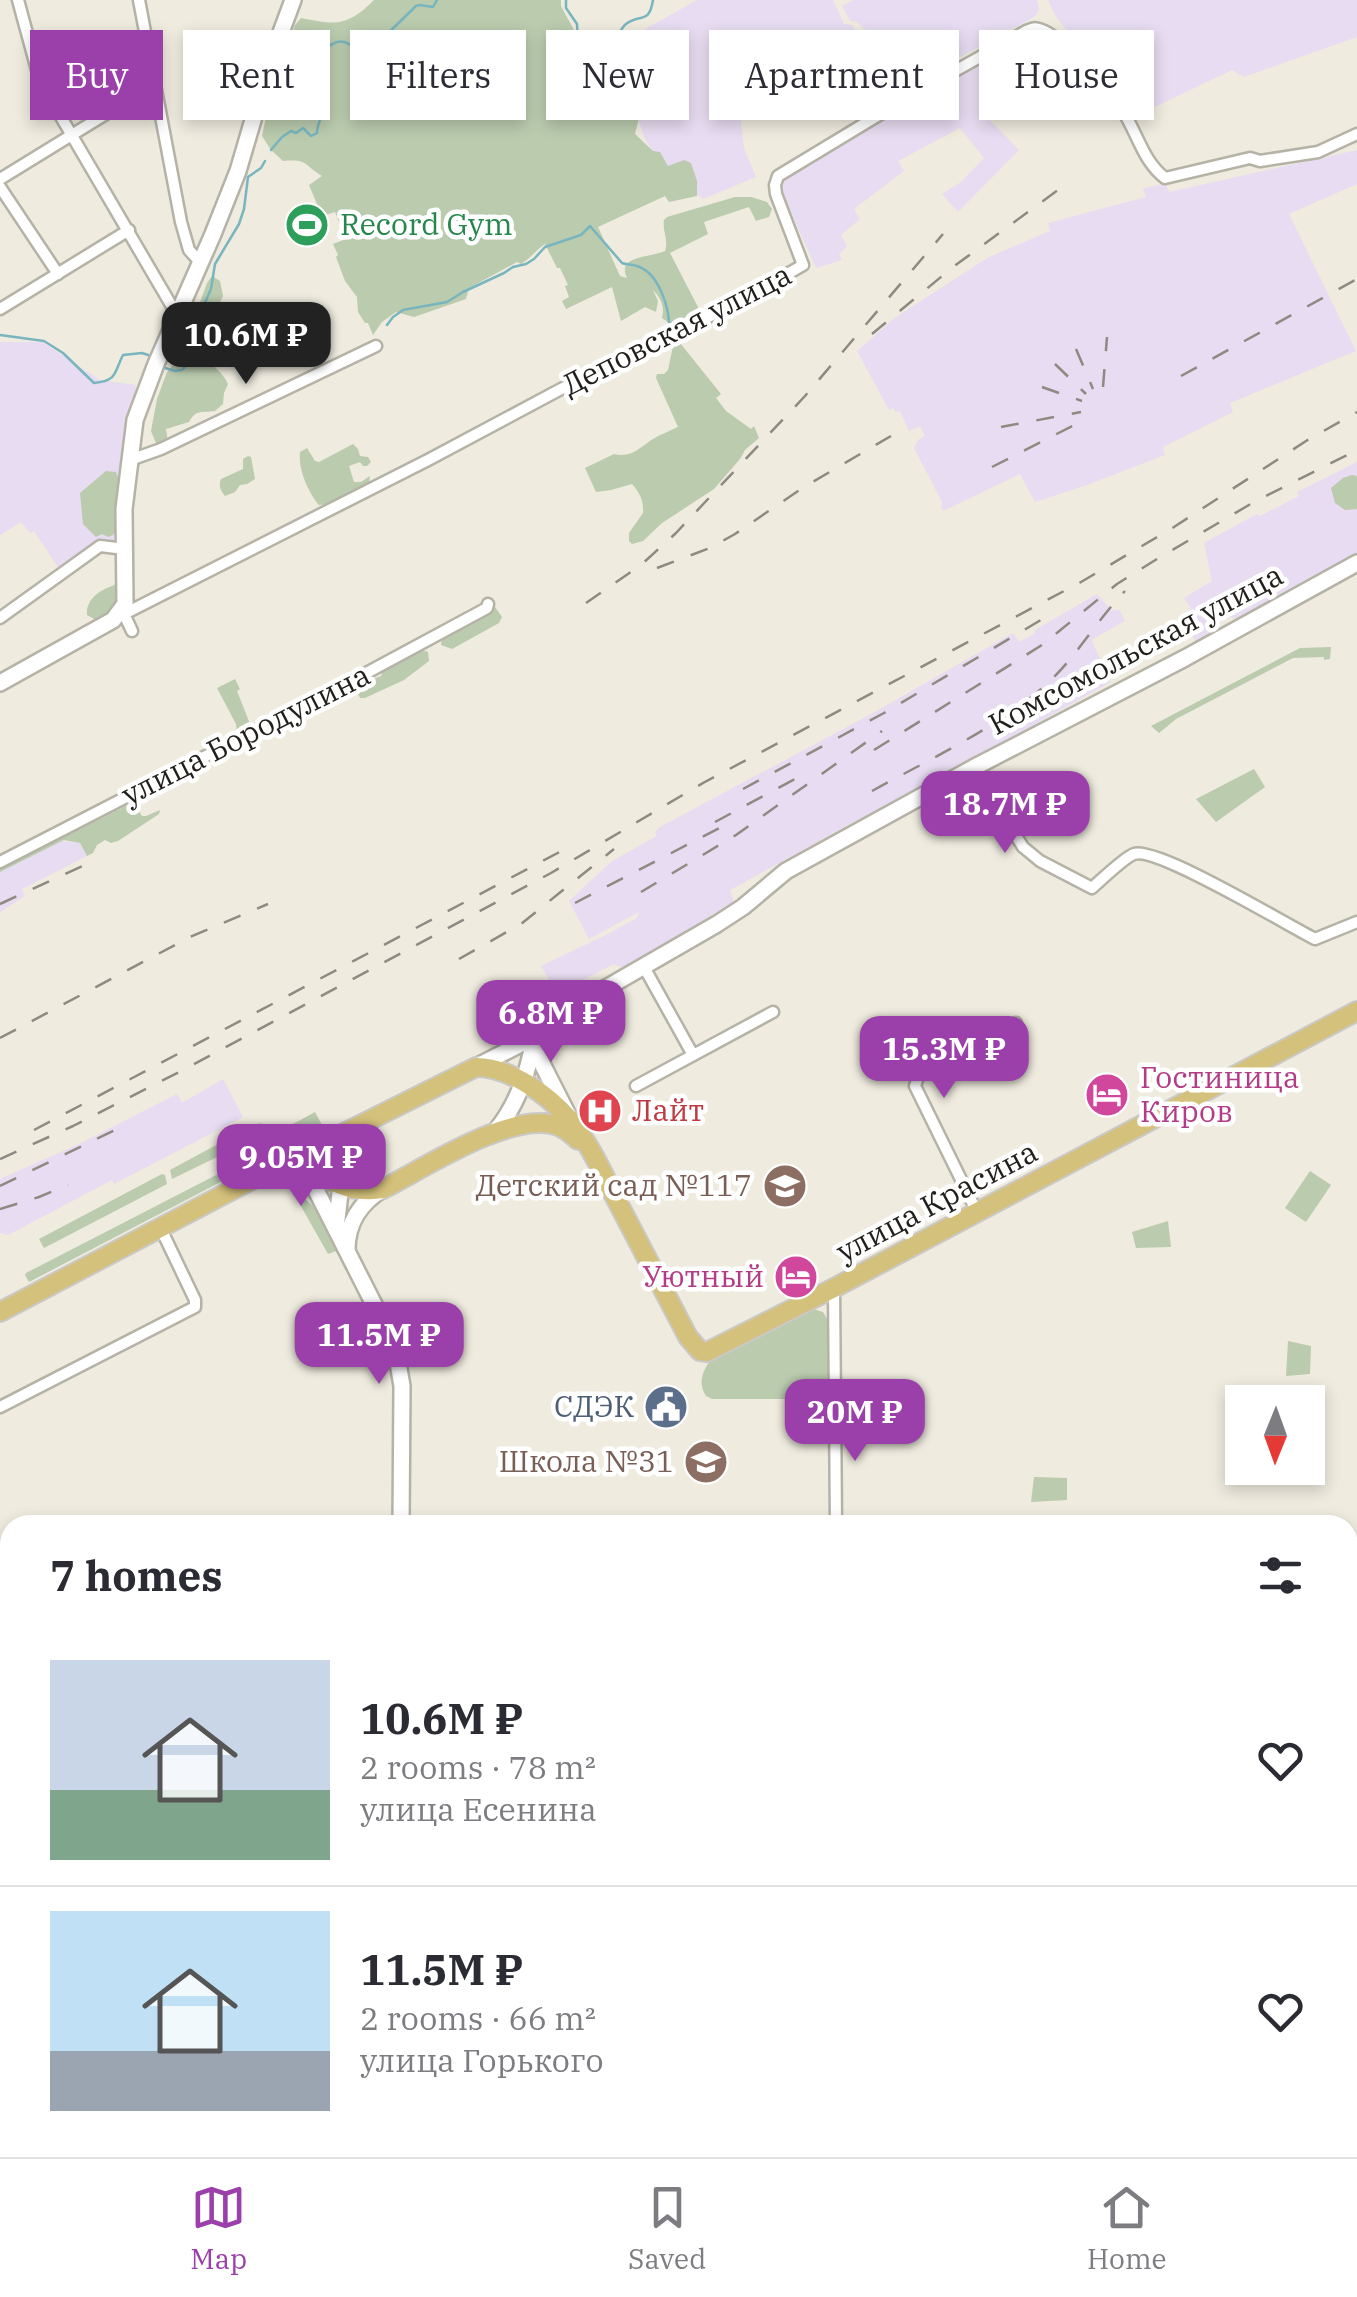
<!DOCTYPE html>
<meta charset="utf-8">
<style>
body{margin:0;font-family:"IBM Plex Serif",serif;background:#f7f7f7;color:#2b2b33;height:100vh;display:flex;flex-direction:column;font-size:38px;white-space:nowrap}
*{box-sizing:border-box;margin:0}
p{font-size:32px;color:#7c7c81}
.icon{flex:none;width:55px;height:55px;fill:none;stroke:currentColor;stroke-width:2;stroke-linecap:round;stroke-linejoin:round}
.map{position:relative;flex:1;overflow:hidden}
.panel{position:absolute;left:0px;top:1515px;width:1358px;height:642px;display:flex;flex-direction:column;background:#fff;border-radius:30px 30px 0 0;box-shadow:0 5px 15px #0003}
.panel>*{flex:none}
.hud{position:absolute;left:30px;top:30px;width:1298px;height:90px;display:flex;gap:20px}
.needle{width:65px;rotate:181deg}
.buttons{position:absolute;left:1225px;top:1385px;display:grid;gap:20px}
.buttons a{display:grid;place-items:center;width:100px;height:100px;border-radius:0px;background:#fff;box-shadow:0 5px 15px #0003;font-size:50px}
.price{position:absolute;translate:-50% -85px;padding:0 22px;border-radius:20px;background:#9b3faa;color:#fff;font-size:32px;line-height:65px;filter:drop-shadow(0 2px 5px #0008)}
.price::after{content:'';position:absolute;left:50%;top:60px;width:30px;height:22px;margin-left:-15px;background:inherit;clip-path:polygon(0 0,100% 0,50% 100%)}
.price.on{background:#222;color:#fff}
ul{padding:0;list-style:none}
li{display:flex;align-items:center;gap:30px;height:250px;padding:0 50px}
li+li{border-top:2px solid #e1e1e2}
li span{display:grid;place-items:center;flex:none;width:280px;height:200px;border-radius:0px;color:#555}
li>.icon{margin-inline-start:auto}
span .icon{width:120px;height:120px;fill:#fffc;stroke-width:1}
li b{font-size:42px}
h2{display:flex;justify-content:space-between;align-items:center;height:120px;padding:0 50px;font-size:42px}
.pill{padding:0 35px;border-radius:0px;background:#fff;box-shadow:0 5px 15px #0003;font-size:35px;line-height:90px}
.pill.on{background:#9b3faa;color:#fff}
.tab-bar{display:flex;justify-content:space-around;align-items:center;height:140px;border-top:2px solid #e1e1e2;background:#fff;font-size:28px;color:#7c7c81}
.tab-bar a{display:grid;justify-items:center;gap:5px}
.tab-bar .on{color:#9b3faa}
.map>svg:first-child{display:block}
.industrial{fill:#e7dcf1}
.medical{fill:#f0ddcd}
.green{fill:#bacbae}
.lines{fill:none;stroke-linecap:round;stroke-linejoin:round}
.stream{stroke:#78b5be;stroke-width:2.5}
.street-casing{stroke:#b5b2a6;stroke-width:15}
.secondary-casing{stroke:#b5b2a6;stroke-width:20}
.primary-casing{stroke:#cac9c8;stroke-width:22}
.street{stroke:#fff;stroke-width:10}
.secondary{stroke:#fff;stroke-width:15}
.primary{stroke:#d4c17b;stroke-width:18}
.rail{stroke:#8d8a82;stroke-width:2.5;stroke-dasharray:18 18;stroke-linecap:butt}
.labels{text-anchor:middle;stroke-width:9;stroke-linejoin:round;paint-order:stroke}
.leisure-label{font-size:30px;fill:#27864d;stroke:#fff;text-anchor:start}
.street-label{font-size:30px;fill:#211f1b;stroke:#fff}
.hotel-label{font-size:30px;fill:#b23c85;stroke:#fff;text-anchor:start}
.health-label{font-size:30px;fill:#be3a42;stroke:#fff;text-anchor:start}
.education-label{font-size:30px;fill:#785e54;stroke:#fff;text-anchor:end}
.service-label{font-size:30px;fill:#4e5e75;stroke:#fff;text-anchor:end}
</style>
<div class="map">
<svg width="1357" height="2157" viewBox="0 0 1357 2157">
<rect width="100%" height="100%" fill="#efebdf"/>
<g class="industrial">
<polygon points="697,0 833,0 844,24 852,25 864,49 740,115 744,148 756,177 703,199 667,173 645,139 617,57 616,48 620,43"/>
<polygon points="854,0 1037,0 1039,10 1034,17 914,82 897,47 878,42 857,22 850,21 842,6"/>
<polygon points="1048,0 1357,0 1357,37 1244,77 1232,70 1138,115 1111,76 1107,76 1078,46 1055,15"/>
<polygon points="991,55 1011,84 983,113 1019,150 958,212 942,194 961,182 984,158 960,128 898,161 904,171 854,209 860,219 841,235 847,246 839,254 842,260 816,268 784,197 782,186 785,178"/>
<polygon points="1357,150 1357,184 1289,214 1356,351 1230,403 1233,412 1163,447 1165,455 1084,486 1035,502 1020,474 943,511 941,507 942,502 914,448 918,440 925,436 920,426 909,431 900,411 896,412 893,408 889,410 857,351 896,317 989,257 1050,231 1048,223 1146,197 1143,189 1149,187 1166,184 1169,192"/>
<polygon points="0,342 42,342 100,380 136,385 125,464 122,543 98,543 60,570 34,531 30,533 21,522 0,535"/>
<polygon points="1357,462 1357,555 1287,592 1285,595 1244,619 1227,617 1220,620 1216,633 1197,644 1183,616 1184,613 1191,609 1184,598 1212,581 1204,543 1257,514 1260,516 1299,496 1297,492"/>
<polygon points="1097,594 1111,610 1119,610 1125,621 1093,639 1092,642 1111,682 864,820 859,819 730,890 734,903 622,968 614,964 557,993 541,966 606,935 637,918 639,912 589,939 569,901 612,861 657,836 655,832 660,827 873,713 1013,633 1019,642 1034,634 1035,630"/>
<polygon points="62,841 80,843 87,856 22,889 25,896 0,912 0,872"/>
<polygon points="223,1079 243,1117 114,1184 112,1180 8,1235 0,1233 0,1179 81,1143 177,1094 182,1103"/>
</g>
<rect class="medical" x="0" y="1778" width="10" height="202"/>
<g class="green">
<path d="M374,0H561V6L574,30L569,37C575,54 602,55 616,48L635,94L639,118L635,134L653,151L660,152L668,166L684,160L691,163L697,181V196L669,202L665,196L598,227L620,276L627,278C616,255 650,258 665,251C669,240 662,231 664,220L667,217L735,197H751L767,202L772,209L769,217L756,221L749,207L704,222L708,234L670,253L699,309L672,325L662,318C665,307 661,298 653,290L658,301L656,312L645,307L621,321L612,287L566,309L562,301L569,297L565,286L568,285L560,268H557L545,244C536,250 532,257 521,264L517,262L469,288L466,299L414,317L396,312L382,322L373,335L368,323H365L358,312L357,297L345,281L336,257L338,255L333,244L346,239L335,212L322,216L309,185L322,176C302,164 309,159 283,161L271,150L262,136L269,102L295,25L301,18C336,25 347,27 374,0Z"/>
<path d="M212,276L220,281L223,296L211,320L210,352L208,355C212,368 223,372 228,384L224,393L223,404L215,411C202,413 196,409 189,422L166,429L168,442L162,444L156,443L151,431L157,399L167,372L181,355L207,283Z"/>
<path d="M680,343L721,394L716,398L726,411L751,429L754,426L759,438L745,450L740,459L714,489L662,523L643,541L632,544L629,541V533L643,513C644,501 640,493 632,484L611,490L596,492L585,468L614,454C632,458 639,448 653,439C661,434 670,431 678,427L656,378L657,374H664L668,370L673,346Z"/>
<path d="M353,444L358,449L360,456L368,457L371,462L367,466H363L360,462L349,466L354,482H361L370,476L369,484L330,504L319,505C308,492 298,469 300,452L307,448L315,461L319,462Z"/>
<path d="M248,456L251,457L255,479L247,484L240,485L235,492L225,496C221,491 218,486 221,479L243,469V459Z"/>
<path d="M106,471L116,472C123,487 121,520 113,535L108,537L102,534L96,537L83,524L80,493Z"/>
<polygon points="1352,475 1357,476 1357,509 1345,510 1335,503 1331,488 1343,478"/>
<path d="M121,583C118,601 115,614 96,620L87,615C85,597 105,587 121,583Z"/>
<polygon points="495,607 502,617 499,623 452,649 441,645 442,638 459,626"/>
<polygon points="1331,647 1330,659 1324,660 1324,657 1293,658 1176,719 1159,733 1151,726 1300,648"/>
<polygon points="420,649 428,652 429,661 404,680 365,698 360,698 356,690 362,683 381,676 382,674 380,671"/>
<polygon points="235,679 240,689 237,691 250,724 247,729 237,734 236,724 217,688"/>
<polygon points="1254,769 1265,787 1216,822 1196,799"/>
<polygon points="130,804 135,805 142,816 146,816 160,810 159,814 118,841 111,843 105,840 97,845 93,853 87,856 80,843 64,840 0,872 0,868"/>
<polygon points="315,1112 322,1125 279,1147 268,1148 261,1152 245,1129 261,1123 271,1136"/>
<polygon points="242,1131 248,1142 172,1179 170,1170"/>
<polygon points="255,1155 259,1162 29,1282 25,1275 26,1273"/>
<polygon points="1310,1171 1331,1185 1306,1222 1285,1208"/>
<polygon points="162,1174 165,1175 167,1184 44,1248 39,1239"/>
<polygon points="305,1199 316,1208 339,1250 328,1254 298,1201"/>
<polygon points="1168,1221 1171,1247 1136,1248 1132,1232"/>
<path d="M810,1308L823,1312L830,1324L831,1390L824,1399H712L706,1396C698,1384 702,1373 709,1362Z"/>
<polygon points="1288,1341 1311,1346 1310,1374 1286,1376"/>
<polygon points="1034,1477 1067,1478 1067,1500 1031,1502"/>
<polygon points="0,2022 10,2022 10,2148 375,2148 375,2157 0,2157"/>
</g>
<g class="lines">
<g class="stream">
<path d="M566,0V8L577,24L578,41L587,46L594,44L599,38L616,37C620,33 622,27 626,24C640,13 649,25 653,0"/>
<path d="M271,150L282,137L291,131L296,133L303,128L311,136L317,133C317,122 325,113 324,102C323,91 310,84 311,73C313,61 331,38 344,42C349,43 353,47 358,50L379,42L416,6L420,5L433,7L437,0"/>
<path d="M387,325L393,317L403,310L447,302L463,292L504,273L513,267L526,264L534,259L545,247L581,235L590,226L622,263C627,265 632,264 637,266C660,273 670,311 669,329"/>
<path d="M0,335L44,341L63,353L94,383C118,381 114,372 123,355L142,353L154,357"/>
<polyline points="162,367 175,371 182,370 194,357 197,343 196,323 211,289 215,264 239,224 244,209 248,177 261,168 265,161"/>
</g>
<defs>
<g id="street">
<polyline points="18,0 40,81 177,315"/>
<polyline points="139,0 181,222 189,250 200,262"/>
<polyline points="0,179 153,85"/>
<polyline points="0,187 58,274"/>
<polyline points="0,309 129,230"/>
<polyline points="130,460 161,449 376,346"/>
<polyline points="124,614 132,631"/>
<path d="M118,617L428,460L561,389L737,303L803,265L776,194L775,185L778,176L907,98L1026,31C1034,28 1034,27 1042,30C1063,37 1111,93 1124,113C1138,135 1143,161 1165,178L1250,158L1260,161L1318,152L1357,134"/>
<polyline points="0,618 100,546 125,549"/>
<path d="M973,768L1023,847L1040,861L1092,888C1101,880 1125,857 1134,854C1157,846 1287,925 1315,939L1357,922"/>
<polyline points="0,862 346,684 487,608 488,604"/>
<polyline points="644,967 693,1055"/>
<polyline points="636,1086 773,1012"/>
<polyline points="977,1212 915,1086 919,1074 1016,1023"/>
<polyline points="834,1289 836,1525"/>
<polyline points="0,1407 195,1307 195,1300 161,1229"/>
<polyline points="0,2001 10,2001"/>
<polyline points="840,2148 840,2157"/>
</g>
<g id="secondary">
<polyline points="0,683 113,620 125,604 124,509 135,420 156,364 213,234 238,171 270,62 293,0"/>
<polyline points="533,1046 567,1113"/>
<polyline points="476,1067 534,1037 575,1006 717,924 743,907 786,871 973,768 1185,658 1357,563"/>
<path d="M495,1132C517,1105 529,1072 534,1037"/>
<polyline points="298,1171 315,1188 390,1336 397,1357 402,1386 401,1525"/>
<polyline points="336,1228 343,1167 354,1129"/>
<path d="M347,1250C347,1222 360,1203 383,1189"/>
<polyline points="1348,1622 1357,1622"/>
<polyline points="0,1625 10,1625"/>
<polyline points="399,2157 399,2148"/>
</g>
<g id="primary">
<path d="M279,1167C320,1165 337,1197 383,1189C424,1168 505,1115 551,1124C562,1126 569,1132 578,1140"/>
<path d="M0,1312L274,1168L476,1067C510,1067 548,1095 569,1119C589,1142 602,1172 616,1199C640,1245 664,1291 688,1337L700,1351L707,1352L834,1288L1357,1011"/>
</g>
</defs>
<use href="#street" class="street-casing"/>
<use href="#secondary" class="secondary-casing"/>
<use href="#primary" class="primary-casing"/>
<use href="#street" class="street"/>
<use href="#secondary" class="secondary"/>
<use href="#primary" class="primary"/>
<g class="rail">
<polyline points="872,334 953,267 1062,187"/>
<polyline points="1076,349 1093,389"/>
<polyline points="1055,364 1086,394"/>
<polyline points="1181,376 1357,279"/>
<polyline points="1042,387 1082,401"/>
<polyline points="1103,387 1107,337"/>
<polyline points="1001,427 1081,412"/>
<polyline points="992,467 1084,420"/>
<polyline points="657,568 710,548 735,534 804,487 891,436"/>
<polyline points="586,603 641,565 676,533 805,396 943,234"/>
<polyline points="874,750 1042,645 1117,584 1157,559 1254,502 1357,450"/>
<polyline points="743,789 884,713 1051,614"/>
<path d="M872,791C928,760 1005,724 1050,681C1078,654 1098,619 1125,591"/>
<polyline points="715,822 808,772"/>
<polyline points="641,892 736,835 882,731"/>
<polyline points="575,903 733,821"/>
<polyline points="0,904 91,862"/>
<polyline points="459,959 521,924 614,849"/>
<polyline points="0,1038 190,937 268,904"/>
<polyline points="34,1130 569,847"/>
<polyline points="0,1159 73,1126 183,1070 551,873 703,783 1081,582 1174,527 1306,441 1357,412"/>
<polyline points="0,1186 115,1130"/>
<polyline points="0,1209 39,1197 68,1185"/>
</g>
</g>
<defs>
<symbol id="stadium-disc" viewBox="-11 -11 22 22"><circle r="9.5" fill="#2e9e5b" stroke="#fff"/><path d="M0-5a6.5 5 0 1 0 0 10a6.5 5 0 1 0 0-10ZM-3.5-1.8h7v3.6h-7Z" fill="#fff"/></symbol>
<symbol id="hotel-disc" viewBox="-11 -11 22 22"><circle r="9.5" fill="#d1479c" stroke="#fff"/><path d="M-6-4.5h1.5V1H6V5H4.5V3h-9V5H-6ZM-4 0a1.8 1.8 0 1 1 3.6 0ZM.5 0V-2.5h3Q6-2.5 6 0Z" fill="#fff"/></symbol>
<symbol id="hospital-disc" viewBox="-11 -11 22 22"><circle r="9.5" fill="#e0444e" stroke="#fff"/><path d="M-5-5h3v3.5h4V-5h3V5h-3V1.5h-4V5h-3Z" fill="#fff"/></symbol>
<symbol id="school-disc" viewBox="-11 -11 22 22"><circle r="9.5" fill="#8d6e63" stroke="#fff"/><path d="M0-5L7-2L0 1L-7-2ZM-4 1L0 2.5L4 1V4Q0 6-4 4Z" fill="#fff"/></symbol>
<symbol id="civic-disc" viewBox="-11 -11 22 22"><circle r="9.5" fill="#5c6f8a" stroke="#fff"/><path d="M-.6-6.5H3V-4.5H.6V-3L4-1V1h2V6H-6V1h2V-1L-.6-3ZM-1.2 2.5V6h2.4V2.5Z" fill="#fff"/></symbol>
</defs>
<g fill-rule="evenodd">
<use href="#stadium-disc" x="282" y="200" width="50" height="50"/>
<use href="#hotel-disc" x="1082" y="1070" width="50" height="50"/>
<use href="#hospital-disc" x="575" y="1086" width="50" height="50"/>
<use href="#school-disc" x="760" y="1161" width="50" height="50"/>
<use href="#hotel-disc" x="771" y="1252" width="50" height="50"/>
<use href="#civic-disc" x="641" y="1382" width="50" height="50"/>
<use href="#school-disc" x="681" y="1437" width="50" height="50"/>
</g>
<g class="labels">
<g class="leisure-label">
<text x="340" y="235">Record Gym</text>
</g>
<g class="street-label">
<text transform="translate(677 330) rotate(-27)" y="10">Деповская улица</text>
<text transform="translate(1136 650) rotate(-28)" y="10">Комсомольская улица</text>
<text transform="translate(246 735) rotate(-27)" y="10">улица Бородулина</text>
<text transform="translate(937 1202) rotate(-28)" y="10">улица Красина</text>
</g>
<g class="hotel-label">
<text x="1140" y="1088">Гостиница<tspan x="1140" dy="34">Киров</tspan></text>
<text x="764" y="1287" text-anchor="end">Уютный</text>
</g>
<g class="health-label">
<text x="632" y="1121">Лайт</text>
</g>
<g class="education-label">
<text x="752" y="1196">Детский сад №117</text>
<text x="674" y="1472">Школа №31</text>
</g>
<g class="service-label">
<text x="634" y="1417">СДЭК</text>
</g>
</g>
</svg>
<div class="buttons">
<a><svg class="needle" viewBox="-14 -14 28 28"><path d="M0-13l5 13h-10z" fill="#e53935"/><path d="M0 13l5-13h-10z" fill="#7c7c81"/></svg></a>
</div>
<b class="price on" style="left:246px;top:387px">10.6M ₽</b>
<b class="price" style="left:1005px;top:856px">18.7M ₽</b>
<b class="price" style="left:551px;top:1065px">6.8M ₽</b>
<b class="price" style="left:944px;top:1101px">15.3M ₽</b>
<b class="price" style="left:301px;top:1209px">9.05M ₽</b>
<b class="price" style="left:379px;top:1387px">11.5M ₽</b>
<b class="price" style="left:855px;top:1464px">20M ₽</b>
<div class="hud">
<a class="pill on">Buy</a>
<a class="pill">Rent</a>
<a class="pill">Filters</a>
<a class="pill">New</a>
<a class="pill">Apartment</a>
<a class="pill">House</a>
</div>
<section class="panel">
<h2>7 homes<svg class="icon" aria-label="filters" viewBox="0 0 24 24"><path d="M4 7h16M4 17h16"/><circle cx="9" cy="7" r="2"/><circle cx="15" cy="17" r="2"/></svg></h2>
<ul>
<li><span style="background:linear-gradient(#c9d6e8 65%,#7fa58c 0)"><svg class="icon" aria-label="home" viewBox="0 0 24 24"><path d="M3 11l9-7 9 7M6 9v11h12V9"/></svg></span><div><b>10.6M ₽</b><p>2 rooms · 78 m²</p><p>улица Есенина</p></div><svg class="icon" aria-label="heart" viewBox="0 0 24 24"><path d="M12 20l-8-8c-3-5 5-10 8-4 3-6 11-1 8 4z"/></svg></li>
<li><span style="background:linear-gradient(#bfe0f5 70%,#9aa5b1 0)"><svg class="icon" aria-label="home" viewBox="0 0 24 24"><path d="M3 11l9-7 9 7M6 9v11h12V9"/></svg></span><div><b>11.5M ₽</b><p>2 rooms · 66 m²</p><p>улица Горького</p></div><svg class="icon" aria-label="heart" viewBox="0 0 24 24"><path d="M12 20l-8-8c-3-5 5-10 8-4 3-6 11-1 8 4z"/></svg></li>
</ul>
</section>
</div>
<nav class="tab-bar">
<a class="on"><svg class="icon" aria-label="map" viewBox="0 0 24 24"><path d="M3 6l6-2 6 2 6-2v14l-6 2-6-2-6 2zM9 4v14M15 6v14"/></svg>Map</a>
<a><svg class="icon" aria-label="saved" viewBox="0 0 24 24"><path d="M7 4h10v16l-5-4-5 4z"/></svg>Saved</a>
<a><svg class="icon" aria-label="home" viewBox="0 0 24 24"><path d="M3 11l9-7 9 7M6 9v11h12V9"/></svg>Home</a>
</nav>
